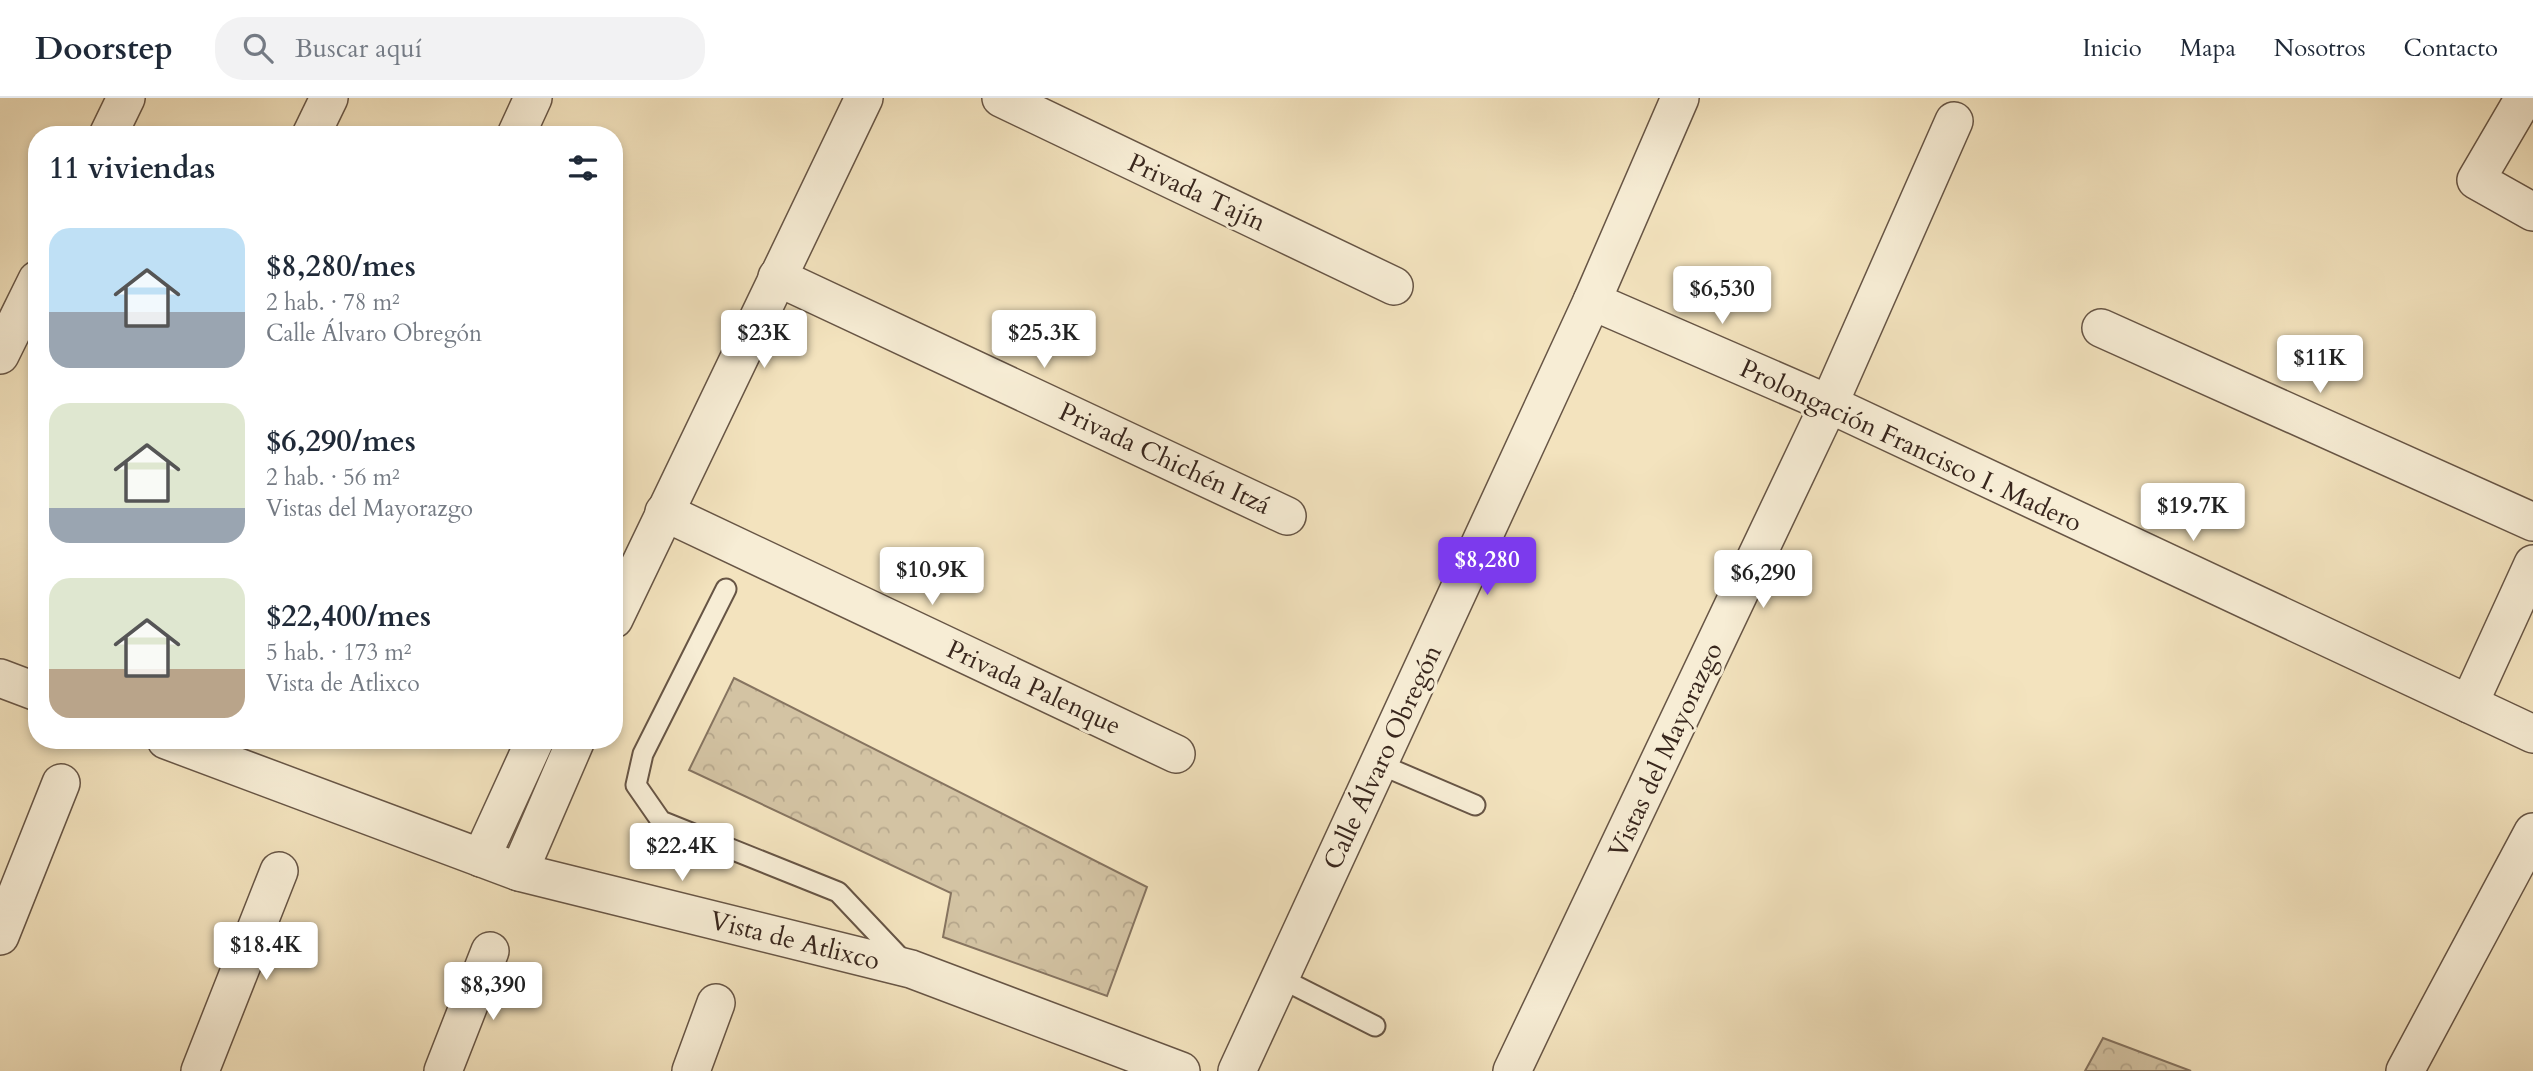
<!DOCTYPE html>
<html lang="es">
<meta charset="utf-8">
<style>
body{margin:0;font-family:Cardo,serif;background:#f2f2f3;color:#1f2937;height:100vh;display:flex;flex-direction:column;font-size:26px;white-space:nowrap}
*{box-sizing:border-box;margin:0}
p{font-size:23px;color:#747a83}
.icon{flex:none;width:38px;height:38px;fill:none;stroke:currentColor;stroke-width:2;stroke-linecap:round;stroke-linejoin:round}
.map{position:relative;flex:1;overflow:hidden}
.drawer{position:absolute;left:28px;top:28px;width:595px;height:623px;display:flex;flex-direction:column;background:#fff;border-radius:28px;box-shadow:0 4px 10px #0003}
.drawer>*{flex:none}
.price{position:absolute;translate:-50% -60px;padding:0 16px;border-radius:7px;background:#fff;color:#222;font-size:23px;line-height:46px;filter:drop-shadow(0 2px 4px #0008)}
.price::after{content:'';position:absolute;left:50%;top:42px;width:21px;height:16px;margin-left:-10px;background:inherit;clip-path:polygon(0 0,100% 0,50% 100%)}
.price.active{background:#7c3aed;color:#fff}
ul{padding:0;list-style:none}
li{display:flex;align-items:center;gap:21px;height:175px;padding:0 21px}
li span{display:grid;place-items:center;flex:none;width:196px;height:140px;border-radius:21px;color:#555}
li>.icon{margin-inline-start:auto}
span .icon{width:84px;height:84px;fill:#fffc;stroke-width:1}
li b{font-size:30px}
h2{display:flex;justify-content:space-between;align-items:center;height:84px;padding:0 21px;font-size:30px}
header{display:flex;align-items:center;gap:42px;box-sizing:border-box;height:98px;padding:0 35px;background:#fff;border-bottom:2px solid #e0e1e3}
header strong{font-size:33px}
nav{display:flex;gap:38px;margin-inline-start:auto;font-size:24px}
.search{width:490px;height:63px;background:#f2f2f3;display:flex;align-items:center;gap:18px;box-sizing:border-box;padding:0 24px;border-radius:28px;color:#747a83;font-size:26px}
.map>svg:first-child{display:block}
.forest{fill:url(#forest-crowns);stroke:#867460;stroke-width:2}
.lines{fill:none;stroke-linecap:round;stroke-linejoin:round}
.lane-casing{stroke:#675545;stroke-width:23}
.street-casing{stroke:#675545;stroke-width:40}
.lane{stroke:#f7edd5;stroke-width:19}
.street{stroke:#f7edd5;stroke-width:37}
.labels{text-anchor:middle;stroke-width:6;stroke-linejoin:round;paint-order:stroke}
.street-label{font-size:26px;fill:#38261d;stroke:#f7edd5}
</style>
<header>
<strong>Doorstep</strong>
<div class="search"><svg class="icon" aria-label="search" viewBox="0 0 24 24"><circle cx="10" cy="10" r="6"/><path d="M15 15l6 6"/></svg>Buscar aquí</div>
<nav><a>Inicio</a><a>Mapa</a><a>Nosotros</a><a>Contacto</a></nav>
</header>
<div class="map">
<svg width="2533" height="973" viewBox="0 0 2533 973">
<defs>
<pattern id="forest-crowns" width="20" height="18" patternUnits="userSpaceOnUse" patternTransform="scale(1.75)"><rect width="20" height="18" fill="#d3c3a3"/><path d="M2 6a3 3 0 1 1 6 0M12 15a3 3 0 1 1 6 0" fill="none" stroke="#b6a78c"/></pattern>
</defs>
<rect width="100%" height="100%" fill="#f3e3be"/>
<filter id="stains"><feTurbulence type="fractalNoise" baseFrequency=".00286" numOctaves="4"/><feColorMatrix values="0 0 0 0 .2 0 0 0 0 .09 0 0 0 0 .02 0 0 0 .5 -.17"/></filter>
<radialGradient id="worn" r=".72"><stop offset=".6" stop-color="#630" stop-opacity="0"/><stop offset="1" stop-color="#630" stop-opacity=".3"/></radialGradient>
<g class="forest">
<polygon points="734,580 1147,789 1107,898 943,839 951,795 689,672"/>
<polygon points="2103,940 2191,973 2085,973"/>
</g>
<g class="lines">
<defs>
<g id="lane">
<polyline points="726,491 643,656 636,687 661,723 838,794 905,865"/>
<polyline points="1379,666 1475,707"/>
<polyline points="1280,880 1375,928"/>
</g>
<g id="street">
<polyline points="1001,0 1394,188"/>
<polyline points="2524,0 2476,82 2533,114"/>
<polyline points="108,37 126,0"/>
<polyline points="311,37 329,0"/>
<polyline points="516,37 533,0"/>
<polyline points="777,179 1287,418"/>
<polyline points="1592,203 1829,306 2533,636"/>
<polyline points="2101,230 2533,424"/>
<polyline points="0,257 37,182"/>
<polyline points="664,414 1176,656"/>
<polyline points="614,521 864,0"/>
<polyline points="0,580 37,594"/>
<polyline points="2469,606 2533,466"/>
<polyline points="166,642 519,774 911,871 1181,973"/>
<polyline points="481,760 535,642"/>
<polyline points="519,774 576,642"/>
<polyline points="0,838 61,685"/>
<polyline points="200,973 279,773"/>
<polyline points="443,973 490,853"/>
<polyline points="691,973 716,905"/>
<polyline points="1237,973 1592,203 1680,0"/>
<polyline points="1512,973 1829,306 1954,23"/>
<polyline points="2405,973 2533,734"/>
</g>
</defs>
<use href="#lane" class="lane-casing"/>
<use href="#street" class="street-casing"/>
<use href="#lane" class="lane"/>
<use href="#street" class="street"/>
</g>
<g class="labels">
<g class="street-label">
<text transform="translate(1197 94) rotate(25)" y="9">Privada Tajín</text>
<text transform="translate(1911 347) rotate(25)" y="9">Prolongación Francisco I. Madero</text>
<text transform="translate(1165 360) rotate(25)" y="9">Privada Chichén Itzá</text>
<text transform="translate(1034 589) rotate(25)" y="9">Privada Palenque</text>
<text transform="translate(1665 652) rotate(-65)" y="9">Vistas del Mayorazgo</text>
<text transform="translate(1382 659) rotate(-65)" y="9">Calle Álvaro Obregón</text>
<text transform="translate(795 842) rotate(14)" y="9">Vista de Atlixco</text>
</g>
</g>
<rect width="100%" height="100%" filter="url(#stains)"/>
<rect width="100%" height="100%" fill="url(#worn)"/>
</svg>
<b class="price" style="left:1722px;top:228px">$6,530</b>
<b class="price" style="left:764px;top:272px">$23K</b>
<b class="price" style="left:1044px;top:272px">$25.3K</b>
<b class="price" style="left:2320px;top:297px">$11K</b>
<b class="price" style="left:2193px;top:445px">$19.7K</b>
<b class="price active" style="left:1487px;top:499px">$8,280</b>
<b class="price" style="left:932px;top:509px">$10.9K</b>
<b class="price" style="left:1763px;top:512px">$6,290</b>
<b class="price" style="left:682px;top:785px">$22.4K</b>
<b class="price" style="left:266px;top:884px">$18.4K</b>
<b class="price" style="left:493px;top:924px">$8,390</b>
<section class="drawer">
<h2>11 viviendas<svg class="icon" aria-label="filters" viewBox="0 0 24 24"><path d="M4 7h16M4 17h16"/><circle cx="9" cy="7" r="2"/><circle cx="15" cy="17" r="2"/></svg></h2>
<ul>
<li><span style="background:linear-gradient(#bfe0f5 60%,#9aa5b1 0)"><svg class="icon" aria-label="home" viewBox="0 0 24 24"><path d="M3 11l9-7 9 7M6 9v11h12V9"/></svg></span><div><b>$8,280/mes</b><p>2 hab. · 78 m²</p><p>Calle Álvaro Obregón</p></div></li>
<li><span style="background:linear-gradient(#dfe7d0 75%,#9aa5b1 0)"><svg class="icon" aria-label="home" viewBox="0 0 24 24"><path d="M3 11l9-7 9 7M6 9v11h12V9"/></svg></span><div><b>$6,290/mes</b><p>2 hab. · 56 m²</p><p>Vistas del Mayorazgo</p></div></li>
<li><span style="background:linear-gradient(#dfe7d0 65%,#b9a48a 0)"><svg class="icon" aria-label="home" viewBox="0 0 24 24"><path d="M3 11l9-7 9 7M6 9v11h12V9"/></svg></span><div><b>$22,400/mes</b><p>5 hab. · 173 m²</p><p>Vista de Atlixco</p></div></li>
</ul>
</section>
</div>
